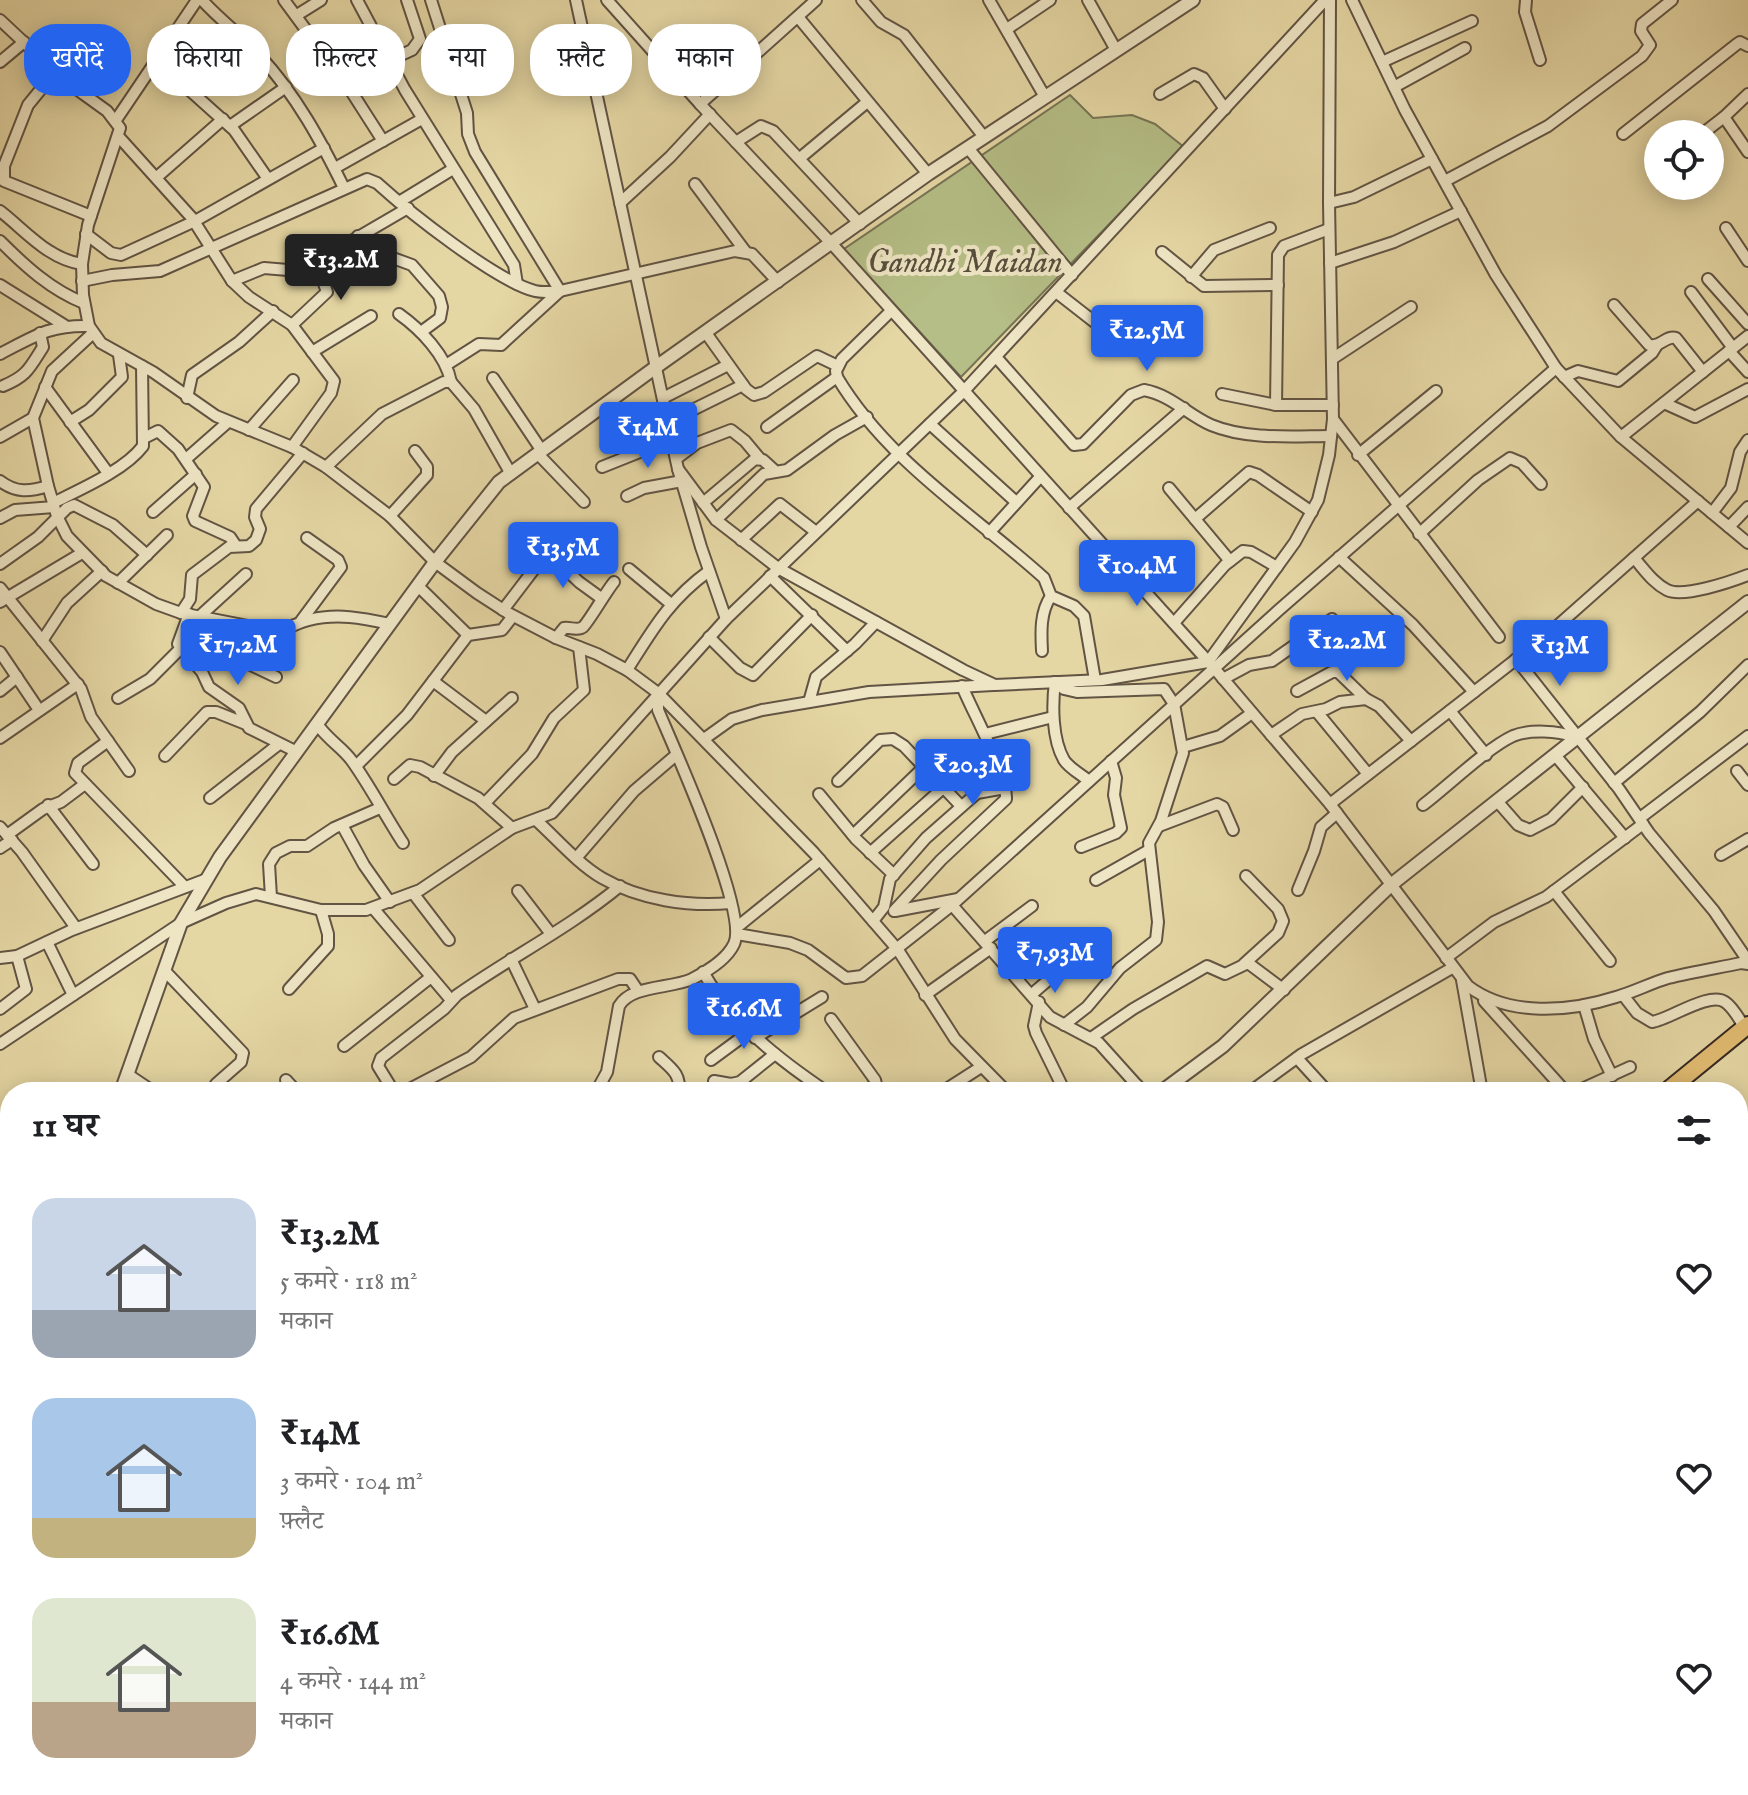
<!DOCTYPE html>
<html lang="hi">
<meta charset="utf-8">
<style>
body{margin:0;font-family:"IM FELL English","Noto Serif Devanagari",serif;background:#f6f6f6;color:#202124;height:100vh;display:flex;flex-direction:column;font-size:30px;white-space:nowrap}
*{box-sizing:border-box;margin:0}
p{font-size:26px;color:#757577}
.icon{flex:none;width:44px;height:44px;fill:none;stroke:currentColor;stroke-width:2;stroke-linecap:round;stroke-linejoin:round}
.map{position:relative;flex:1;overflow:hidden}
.side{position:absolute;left:0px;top:1082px;width:1748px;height:714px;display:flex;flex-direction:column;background:#fff;border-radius:32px 32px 0 0;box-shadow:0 4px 20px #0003}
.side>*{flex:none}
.banner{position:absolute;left:24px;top:24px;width:800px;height:72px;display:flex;gap:16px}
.controls{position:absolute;left:1644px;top:120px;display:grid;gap:16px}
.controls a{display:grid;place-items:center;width:80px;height:80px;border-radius:50%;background:#fff;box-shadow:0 4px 20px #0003;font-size:40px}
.price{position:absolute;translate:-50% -68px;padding:0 18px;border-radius:8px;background:#2563eb;color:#fff;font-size:26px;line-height:52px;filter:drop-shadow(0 2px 4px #0008)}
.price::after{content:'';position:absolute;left:50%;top:48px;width:24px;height:18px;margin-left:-12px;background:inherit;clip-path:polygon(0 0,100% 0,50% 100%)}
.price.on{background:#222;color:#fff}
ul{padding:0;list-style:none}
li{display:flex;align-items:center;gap:24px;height:200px;padding:0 32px}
li span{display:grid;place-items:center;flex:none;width:224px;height:160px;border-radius:24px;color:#555}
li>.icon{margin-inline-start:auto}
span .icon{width:96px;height:96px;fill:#fffc;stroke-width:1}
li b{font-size:34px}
h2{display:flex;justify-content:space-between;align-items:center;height:96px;padding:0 32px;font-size:34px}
.tag{padding:0 28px;border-radius:32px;background:#fff;box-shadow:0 4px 20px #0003;font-size:28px;line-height:72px}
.tag.on{background:#2563eb;color:#fff}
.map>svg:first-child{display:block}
.green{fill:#b5be86;stroke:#767455;stroke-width:2}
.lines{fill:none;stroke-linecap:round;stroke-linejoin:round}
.minor-casing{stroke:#625444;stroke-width:14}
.tertiary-casing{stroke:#625444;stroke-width:16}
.primary-casing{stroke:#362924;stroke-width:20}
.minor{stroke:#eee5c4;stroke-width:10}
.tertiary{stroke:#eee5c4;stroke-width:12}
.primary{stroke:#e2bc72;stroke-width:16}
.labels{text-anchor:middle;stroke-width:8;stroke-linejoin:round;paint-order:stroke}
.park-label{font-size:32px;font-style:italic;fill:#564e3c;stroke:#eee5c4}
</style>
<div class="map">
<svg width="1748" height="1795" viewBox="0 0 1748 1795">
<rect width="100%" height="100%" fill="#e5d7a4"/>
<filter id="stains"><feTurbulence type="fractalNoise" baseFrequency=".0025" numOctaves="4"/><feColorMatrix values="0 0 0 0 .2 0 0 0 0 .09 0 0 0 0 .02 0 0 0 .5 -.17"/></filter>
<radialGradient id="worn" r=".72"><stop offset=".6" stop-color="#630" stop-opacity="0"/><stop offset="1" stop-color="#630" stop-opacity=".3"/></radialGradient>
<polygon class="green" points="1070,95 1093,118 1132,115 1155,124 1184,147 961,377 844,249"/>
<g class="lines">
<defs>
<g id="minor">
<path d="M202,0C220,20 242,36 260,56C296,95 321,141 344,188"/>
<polyline points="284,0 351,91 383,141"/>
<polyline points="357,0 405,90 514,265 517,284"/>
<polyline points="431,0 467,113 468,134 475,152 560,291 501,345 479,344 446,365"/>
<polyline points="576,0 678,469 701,547 726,619"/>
<path d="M607,0L700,104L832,244L1214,668L1330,804L1468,986C1509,1017 1569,1012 1616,997C1634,992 1651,983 1668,978C1692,972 1717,968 1741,963L1748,964"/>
<polyline points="862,0 881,22 904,35 984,137"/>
<polyline points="989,0 1045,97"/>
<polyline points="1088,0 1116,50"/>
<polyline points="1352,0 1405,110 1496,275 1556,368 1621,437 1748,543"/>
<polyline points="1526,0 1525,12 1540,60"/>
<polyline points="297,15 321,0"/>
<polyline points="798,17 928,174"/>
<path d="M0,20L64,80L107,111L120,128L88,225L82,264L83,295L89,326L101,343L153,372L216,416L292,447L326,467L390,516L435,562L477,593L508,613L556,638L597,654L627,670L658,693V710C674,748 749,913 734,944C727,959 706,972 692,979C670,989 631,985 619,1006L607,1072L596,1092"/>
<polyline points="1007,29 1050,0"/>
<polyline points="156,60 234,130 268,179"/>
<polyline points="388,61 412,50 420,39 407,0"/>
<polyline points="0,62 24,42"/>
<polyline points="1382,62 1472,21"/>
<polyline points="55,72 28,105 4,166 4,181 91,216"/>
<polyline points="1394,87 1465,48"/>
<polyline points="1160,94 1194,74 1203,78 1225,109"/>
<polyline points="700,104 816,0"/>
<polyline points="1724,117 1748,152"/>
<polyline points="116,120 197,0"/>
<polyline points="230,126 286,87"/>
<polyline points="1623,134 1737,44 1740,42 1748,46"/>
<polyline points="1702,134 1724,117 1748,94"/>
<polyline points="119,137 192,218 232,281 249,297 292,325 334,381 331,393 292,447"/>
<polyline points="736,142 761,126 773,131 860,224"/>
<polyline points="968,148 1072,275"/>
<polyline points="800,158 866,103"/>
<polyline points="335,168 422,119"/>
<polyline points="157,177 223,119"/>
<polyline points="1445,181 1548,126 1642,56 1650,45 1641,31 1642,24 1672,0"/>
<polyline points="695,184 745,251"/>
<polyline points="399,202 453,169"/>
<polyline points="620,203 670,157 710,114"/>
<polyline points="1329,203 1354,197 1432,159"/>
<path d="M0,211C26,231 48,259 82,264"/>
<polyline points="1726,228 1748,261"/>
<polyline points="86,234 111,253 121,255 195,221 324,148"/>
<polyline points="358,236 379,253 412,265 439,296 442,307 440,318 421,332"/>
<path d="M0,241C25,266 51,290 84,303"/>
<polyline points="1162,252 1204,286 1278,285"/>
<polyline points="1330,263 1394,242 1461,211"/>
<polyline points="1191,277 1214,250 1270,228"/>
<polyline points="1708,279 1748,324"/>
<path d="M82,281L112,275L160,271L367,179L377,183C409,212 496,281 535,291C543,293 551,292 560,291L735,251L752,254L778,282"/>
<polyline points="232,281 264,268 300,271 408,208"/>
<polyline points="0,285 64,325"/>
<polyline points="1056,292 1115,338"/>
<polyline points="1691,292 1733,348"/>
<path d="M1614,305L1649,345C1660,348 1666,335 1676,338L1703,372"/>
<path d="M891,311L842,359L836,371L837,377C887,461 973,514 1044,578L1051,596L1074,606L1084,616L1095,680"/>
<path d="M399,314C420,329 446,355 451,382"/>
<polyline points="292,325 327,292 316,261"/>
<polyline points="706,333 746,389 754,395 764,392 817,356 838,366"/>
<path d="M92,334L52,371L33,418L48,486L57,516L67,536L106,576L156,604L181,613L273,631C287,630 296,623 309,620C337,613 362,618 390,624"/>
<polyline points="1729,351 1748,372"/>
<polyline points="312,352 371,316"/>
<path d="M0,354C35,336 49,325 89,326"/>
<path d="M996,357L1074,445L1083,444L1131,395L1144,390C1171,395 1188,415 1211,425C1247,440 1293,436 1331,436"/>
<polyline points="1332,359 1411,307"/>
<polyline points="1564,377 1578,371 1618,381 1652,353 1657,345"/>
<polyline points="493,378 542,451"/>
<path d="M3,386C27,376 29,369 43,347L40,333"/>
<polyline points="45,387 108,473"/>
<polyline points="1222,394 1276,405 1333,405"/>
<polyline points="187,398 192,375 239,342 273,311"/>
<polyline points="663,398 728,365"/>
<polyline points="1664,403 1695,417 1748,389"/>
<polyline points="1276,405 1278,255 1284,246 1329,229"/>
<polyline points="1333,419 1499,637"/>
<polyline points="70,422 89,410 122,377 119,355"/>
<polyline points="668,422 743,385"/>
<polyline points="930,424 1016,502"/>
<polyline points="767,427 837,377"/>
<polyline points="249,430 293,380"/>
<polyline points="0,437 33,418"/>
<polyline points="1621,437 1748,336"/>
<polyline points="144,438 158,431 178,449 204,487 193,516 195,521 230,537 236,546"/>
<polyline points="538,454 584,502"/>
<polyline points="1358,455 1436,391"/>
<polyline points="186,459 228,422"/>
<polyline points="676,459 697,443 731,430 745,441 760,459"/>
<polyline points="326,467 382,414 444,382 451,382 474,409 511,474"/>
<polyline points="602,467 672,439"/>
<polyline points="678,469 716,520 778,568 963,670 995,685 1102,680 1208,662 1295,542 1318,500 1329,455 1333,419 1329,203 1330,0"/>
<path d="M0,481C16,493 29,492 48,486"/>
<polyline points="1169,488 1230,561"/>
<polyline points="627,496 644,488 682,481"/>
<path d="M53,503C81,489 125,470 143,446L142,366"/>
<polyline points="703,503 755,459 763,460 774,470"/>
<polyline points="1069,508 1184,408"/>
<polyline points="153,512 196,474"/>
<polyline points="1712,513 1731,488 1740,452 1748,440"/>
<polyline points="390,516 427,475 427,467 415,451"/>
<polyline points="0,518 15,510 54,507"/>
<polyline points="1195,519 1249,472 1258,475 1312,512"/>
<polyline points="716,520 764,474 787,470 835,435 867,417"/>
<polyline points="1729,527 1748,507"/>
<polyline points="989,533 1040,477"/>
<polyline points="1419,534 1478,480 1510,458 1522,463 1541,484"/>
<polyline points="741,540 780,504 816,532"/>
<polyline points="549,553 579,582 601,598"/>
<polyline points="1339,557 1413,625 1474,692"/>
<path d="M1634,558C1644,569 1653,583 1667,590C1683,598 1730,582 1748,575"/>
<polyline points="0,564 38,537 67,508 74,505 113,525 147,555"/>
<polyline points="629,569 671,604"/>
<polyline points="770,576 847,651"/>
<polyline points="118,583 167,535"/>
<polyline points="418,586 468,635"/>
<polyline points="0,588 81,689 91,717 129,771"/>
<polyline points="0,602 82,553"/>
<polyline points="503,610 535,568 564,538"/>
<polyline points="181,613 190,599 192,575 229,547 249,546 256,540 260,529 255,517 256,509 303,453"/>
<polyline points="189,614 178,644 202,672 209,687 239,708 249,728 297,752"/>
<polyline points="200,616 246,574"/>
<polyline points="301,621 341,567 338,560 307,538"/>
<polyline points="230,623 222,640 228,654 276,677"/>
<polyline points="1174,623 1225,565 1243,551 1251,552 1277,567"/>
<polyline points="709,637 740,668 753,675 812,615"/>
<path d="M556,638L564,628C570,627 578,631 583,627C588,623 607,590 614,582"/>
<polyline points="42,641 67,603 102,571"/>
<path d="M1042,651C1041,632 1040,612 1051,596"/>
<polyline points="0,652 39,710"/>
<polyline points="1516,659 1619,789 1649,833 1714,911 1748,961"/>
<path d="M627,670C653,629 669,600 709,571"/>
<polyline points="1223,679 1249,665 1272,661 1332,619"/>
<polyline points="433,681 486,721"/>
<polyline points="1055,682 1064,689 1077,692 1164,689 1174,704 1183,753 1161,821 1149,843 1158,922 1156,940 1120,968 1087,1007 1064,1025"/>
<path d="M1055,682C1052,705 1052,739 1064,760C1069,768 1082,775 1089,781"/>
<polyline points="0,691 17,677"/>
<polyline points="1297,691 1332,672 1338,672 1366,699"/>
<polyline points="658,693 814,853 898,950 955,1039 1007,1092"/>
<polyline points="118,698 150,679 180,649"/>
<polyline points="809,702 816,677 855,644 876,622"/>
<polyline points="1450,711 1486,755"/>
<polyline points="1317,712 1368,774"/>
<path d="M317,724C329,741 342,747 352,761C370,786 386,817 403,843"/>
<polyline points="985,734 1053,717"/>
<polyline points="1271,735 1302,714 1326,709 1340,702 1366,699 1379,706 1411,741"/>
<polyline points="0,738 78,684"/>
<polyline points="704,739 732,719 762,710 869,692 993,685"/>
<polyline points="108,741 78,763 75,773 185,887"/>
<polyline points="1183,747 1220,736 1252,713"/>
<polyline points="1555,755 1625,838"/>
<polyline points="165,756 207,712 216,712 246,724"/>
<polyline points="356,766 407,715 468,635 502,630 513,616"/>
<polyline points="1737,771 1748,785"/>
<polyline points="434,776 452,752 512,698"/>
<polyline points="394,779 410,765 420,767 478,798 512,828"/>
<polyline points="838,781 880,740 893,739 904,746 961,806"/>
<polyline points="1614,783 1700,712 1748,665"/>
<polyline points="819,794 856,839 894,875"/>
<polyline points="210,798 279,744"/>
<polyline points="1497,801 1518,825 1530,830 1551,819 1583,787"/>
<polyline points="485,803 532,754 554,718 584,690 579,647"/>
<polyline points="1330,804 1546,636 1698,501"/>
<polyline points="48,805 93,864"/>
<path d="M1423,805C1447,787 1487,748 1513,736C1530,729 1558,731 1575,737"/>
<polyline points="1640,818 1748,736"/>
<path d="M536,820C557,839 578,864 602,878C640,900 689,907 731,903"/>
<polyline points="342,825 364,865 390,902"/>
<polyline points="1159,826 1217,804 1223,807 1233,830"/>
<polyline points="0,827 22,852 76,928"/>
<polyline points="7,835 43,809 61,802 85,784"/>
<polyline points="853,835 923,768"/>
<polyline points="1081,847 1116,833 1121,828 1114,795 1116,778 1111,761"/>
<polyline points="0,848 12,840"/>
<polyline points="870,853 943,788"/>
<polyline points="1721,855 1748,839"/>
<polyline points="577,857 634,791 676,755"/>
<polyline points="1096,880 1149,850"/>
<polyline points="1298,890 1314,851 1321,827 1337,813"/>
<polyline points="518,891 551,934"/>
<polyline points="1554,891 1610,961"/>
<polyline points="413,893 449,940"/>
<polyline points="271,897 269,864 276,853 290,846 307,846 334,828 380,808"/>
<polyline points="952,905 1050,1017 1099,1043 1143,1092"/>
<polyline points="373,908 451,1000"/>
<path d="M894,911L941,860L1006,799C1007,773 973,713 962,686"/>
<polyline points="895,911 958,899"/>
<polyline points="873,921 884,907 890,879 926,838 977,793 1005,788"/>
<polyline points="736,928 820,860"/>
<polyline points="737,934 790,943 808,950 846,978 862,976 952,905 1280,609 1556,368"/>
<polyline points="985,941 1032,906"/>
<polyline points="47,942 73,995"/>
<polyline points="0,958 17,956 72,930 207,879"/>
<polyline points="1446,958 1494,922 1546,897 1643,824"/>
<polyline points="511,959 535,1009"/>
<polyline points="1244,964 1278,933 1283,921 1278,909 1246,876"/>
<polyline points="164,970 243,1053 241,1062 216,1084"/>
<path d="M703,972C733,1024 778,1059 827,1092"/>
<polyline points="1462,980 1482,1092"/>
<polyline points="289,989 328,946 328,934 321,910"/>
<polyline points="1032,994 1082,951"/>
<polyline points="925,995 991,948"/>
<path d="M1623,995L1637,1013L1652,1022C1670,1019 1710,991 1725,1002C1733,1007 1739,1019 1745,1028"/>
<polyline points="1484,1001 1566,1092"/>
<polyline points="1039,1002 1034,1026 1036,1033 1065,1092"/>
<polyline points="1584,1005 1594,1039 1612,1076"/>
<polyline points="0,1009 26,989 17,956"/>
<polyline points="831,1019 875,1080 876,1084 865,1092"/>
<polyline points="755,1038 822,997"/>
<polyline points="1091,1038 1133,1009 1207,966 1225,974 1248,963 1284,990"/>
<polyline points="0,1044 181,923 226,903 256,894 321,910 366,910 420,890 512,828 552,813 726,619 963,392 1325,0"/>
<polyline points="344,1046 431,977"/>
<path d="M659,1057C671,1068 682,1075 678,1092"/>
<polyline points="1297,1058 1328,1092"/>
<polyline points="711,1060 749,1032"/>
<polyline points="127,1074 154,1092"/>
<polyline points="286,1080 297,1092"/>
<polyline points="714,1081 731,1084 740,1082 775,1054"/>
<path d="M394,1092L378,1066L381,1058L444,1009L457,995C511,957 569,928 620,886"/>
<polyline points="404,1092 471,1057 514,1018 618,979 630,979 638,991"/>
<polyline points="942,1092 981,1067"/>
<polyline points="1125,1092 1137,1085"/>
<polyline points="1250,1092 1302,1054 1452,968"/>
<polyline points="1575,1092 1630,1067"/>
<polyline points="1738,1130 1748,1124"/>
<polyline points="1738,1167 1748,1170"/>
<polyline points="1738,1182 1748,1192"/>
<polyline points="1738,1265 1748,1274"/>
<polyline points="0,1336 10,1329"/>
<polyline points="1738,1352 1748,1359"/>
<polyline points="1738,1398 1745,1406 1738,1419"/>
<polyline points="0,1404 10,1376"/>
<polyline points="1738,1448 1748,1436"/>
<polyline points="1738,1454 1748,1463"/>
<polyline points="0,1483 10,1475"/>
<polyline points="1738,1495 1748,1482"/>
<polyline points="1738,1544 1748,1552"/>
<polyline points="1748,1636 1740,1649 1748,1661"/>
<polyline points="570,1786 574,1795"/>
<polyline points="766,1786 772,1795"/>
<polyline points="1017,1786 1021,1795"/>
<polyline points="1603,1786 1607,1795"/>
<polyline points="1711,1786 1715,1795"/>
<polyline points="553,1795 563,1786"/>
<polyline points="1219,1795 1223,1786"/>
<polyline points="1397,1795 1406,1786"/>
<polyline points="1469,1795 1480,1786"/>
</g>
<g id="tertiary">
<polyline points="121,1092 181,923 220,857 435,562 499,482 656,367 928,174 1193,0"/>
<polyline points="1161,1092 1223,1046 1392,884 1748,602"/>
<polyline points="191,1795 207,1786"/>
</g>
<g id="primary">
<polyline points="1666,1092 1748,1025"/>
<polyline points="0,1283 10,1295"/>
<polyline points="52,1795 55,1786"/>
<polyline points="859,1795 869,1786"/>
</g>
</defs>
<use href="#minor" class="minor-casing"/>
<use href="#tertiary" class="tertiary-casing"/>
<use href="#primary" class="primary-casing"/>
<use href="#minor" class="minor"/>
<use href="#tertiary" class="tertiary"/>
<use href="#primary" class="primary"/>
</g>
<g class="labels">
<g class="park-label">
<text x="965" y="272">Gandhi Maidan</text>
</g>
</g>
<rect width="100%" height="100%" filter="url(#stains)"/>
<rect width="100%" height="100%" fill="url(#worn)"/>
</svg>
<div class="controls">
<a><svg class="icon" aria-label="locate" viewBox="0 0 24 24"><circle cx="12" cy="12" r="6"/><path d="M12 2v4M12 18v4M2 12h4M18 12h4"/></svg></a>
</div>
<b class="price on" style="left:341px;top:302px">₹13.2M</b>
<b class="price" style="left:1147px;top:373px">₹12.5M</b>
<b class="price" style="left:648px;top:470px">₹14M</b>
<b class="price" style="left:563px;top:590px">₹13.5M</b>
<b class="price" style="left:1137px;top:608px">₹10.4M</b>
<b class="price" style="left:1347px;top:683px">₹12.2M</b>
<b class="price" style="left:238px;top:687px">₹17.2M</b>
<b class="price" style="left:1560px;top:688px">₹13M</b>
<b class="price" style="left:973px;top:807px">₹20.3M</b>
<b class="price" style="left:1055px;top:995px">₹7.93M</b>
<b class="price" style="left:744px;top:1051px">₹16.6M</b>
<div class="banner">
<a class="tag on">खरीदें</a>
<a class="tag">किराया</a>
<a class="tag">फ़िल्टर</a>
<a class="tag">नया</a>
<a class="tag">फ़्लैट</a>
<a class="tag">मकान</a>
</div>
<section class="side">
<h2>11 घर<svg class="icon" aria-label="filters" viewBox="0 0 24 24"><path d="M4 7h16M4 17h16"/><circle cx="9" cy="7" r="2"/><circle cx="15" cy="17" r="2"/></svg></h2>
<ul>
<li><span style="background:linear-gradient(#c9d6e8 70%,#9aa5b1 0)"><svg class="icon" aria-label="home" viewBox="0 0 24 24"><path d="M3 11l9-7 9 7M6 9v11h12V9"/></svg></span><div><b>₹13.2M</b><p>5 कमरे · 118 m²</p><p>मकान</p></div><svg class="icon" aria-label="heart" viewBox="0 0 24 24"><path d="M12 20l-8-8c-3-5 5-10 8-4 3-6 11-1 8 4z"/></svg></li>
<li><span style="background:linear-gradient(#a9c7e8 75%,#c2b280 0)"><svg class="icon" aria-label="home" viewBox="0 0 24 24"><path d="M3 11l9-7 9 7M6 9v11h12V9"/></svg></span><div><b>₹14M</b><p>3 कमरे · 104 m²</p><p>फ़्लैट</p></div><svg class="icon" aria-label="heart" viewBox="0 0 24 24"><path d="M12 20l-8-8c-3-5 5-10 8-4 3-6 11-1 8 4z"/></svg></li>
<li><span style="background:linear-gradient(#dfe7d0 65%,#b9a48a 0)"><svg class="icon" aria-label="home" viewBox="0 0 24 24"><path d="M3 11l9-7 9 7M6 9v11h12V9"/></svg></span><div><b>₹16.6M</b><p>4 कमरे · 144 m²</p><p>मकान</p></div><svg class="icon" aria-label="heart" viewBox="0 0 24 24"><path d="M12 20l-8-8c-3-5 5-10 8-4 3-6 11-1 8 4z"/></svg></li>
</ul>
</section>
</div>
